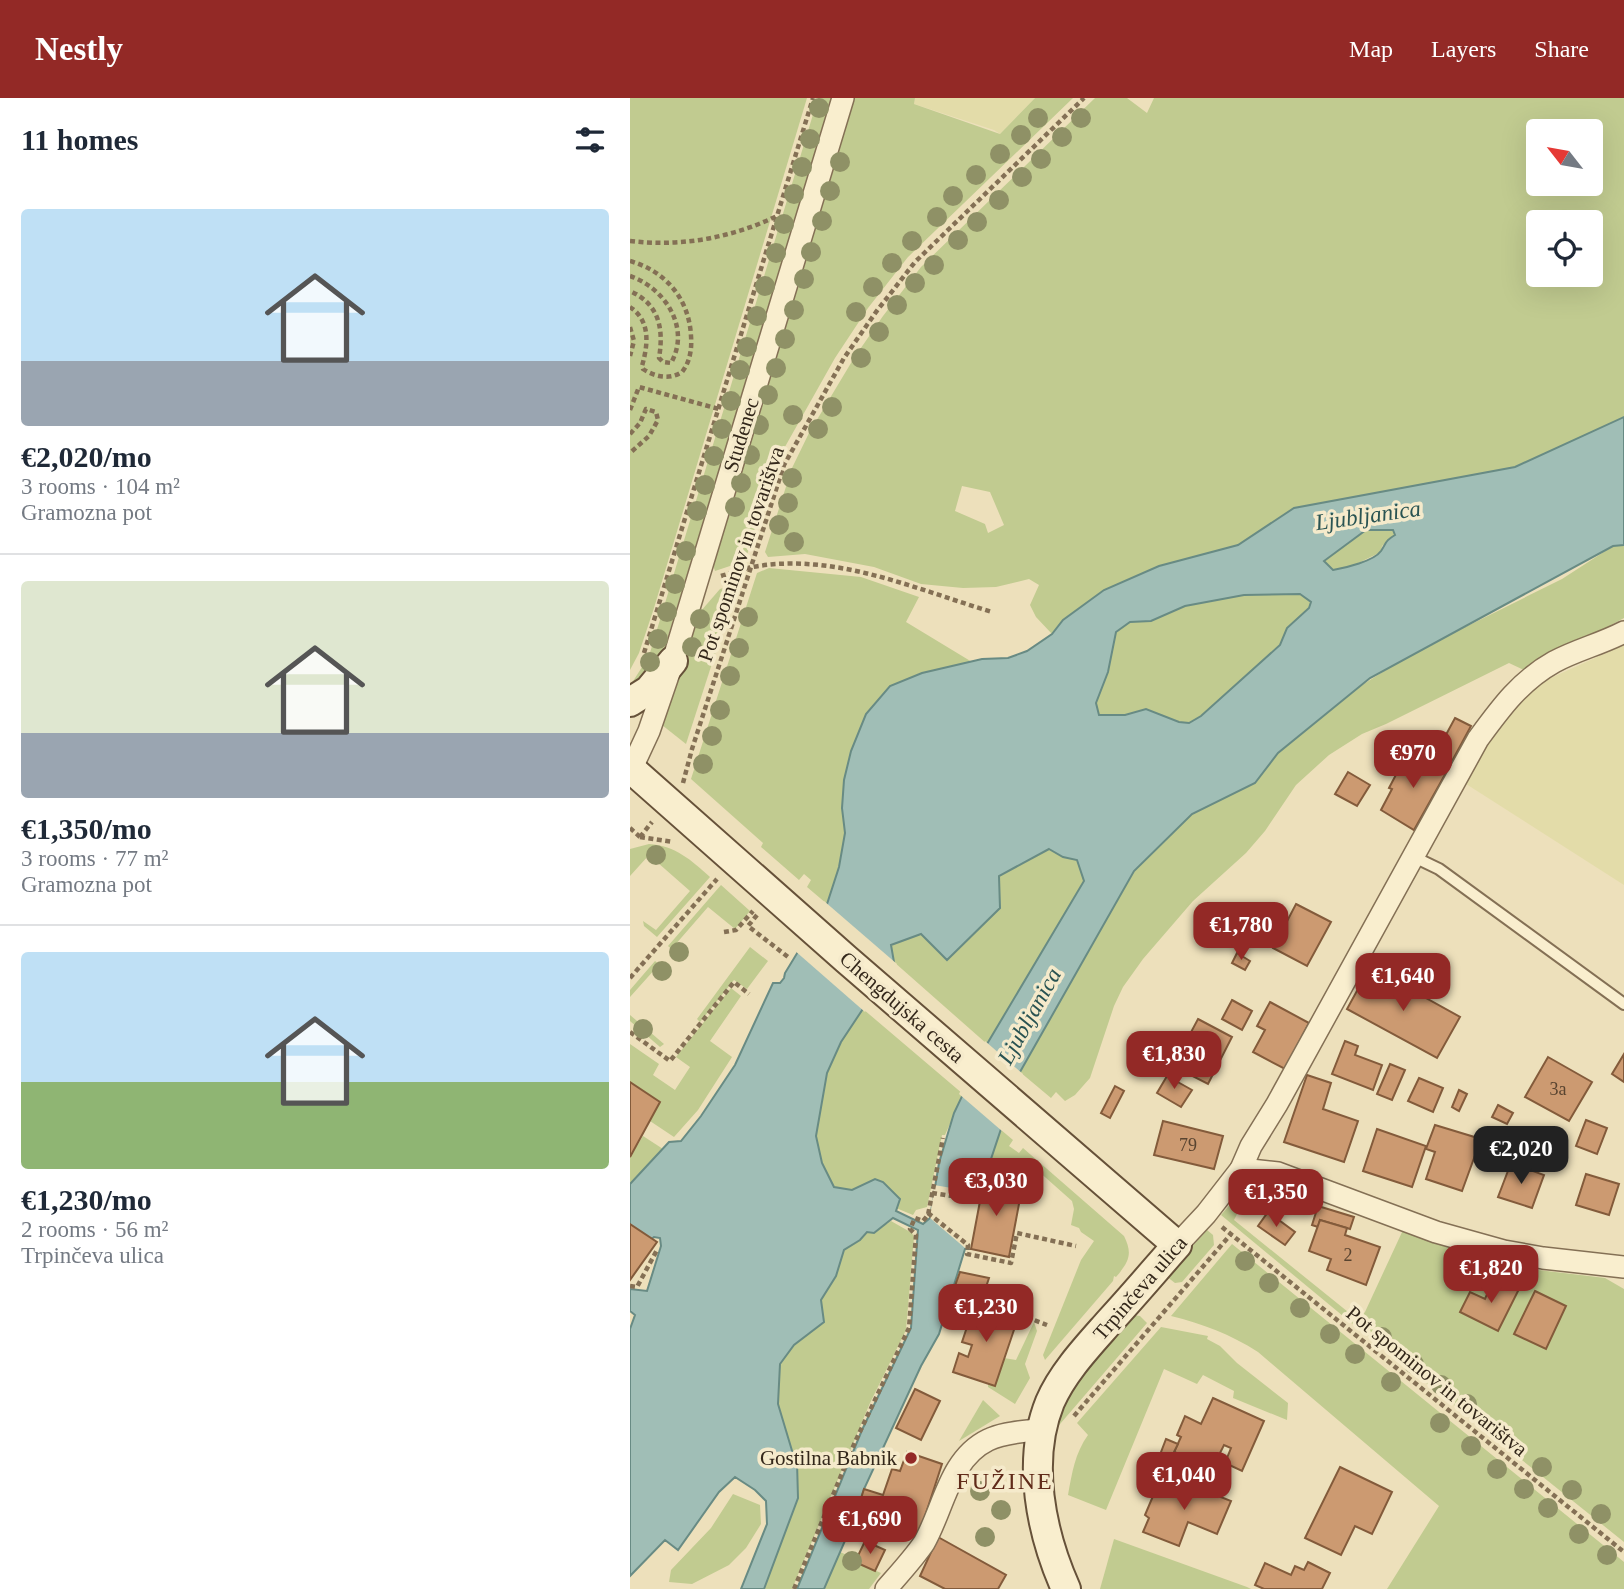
<!DOCTYPE html>
<meta charset="utf-8">
<style>
body{margin:0;font-family:"Times New Roman",serif;background:#f2f2f3;color:#1f2937;height:100vh;display:flex;flex-direction:column;font-size:26px;white-space:nowrap}
*{box-sizing:border-box;margin:0}
p{font-size:23px;color:#747a83}
.icon{flex:none;width:38px;height:38px;fill:none;stroke:currentColor;stroke-width:2;stroke-linecap:round;stroke-linejoin:round}
.map{position:relative;flex:1;overflow:hidden}
.drawer{display:flex;flex-direction:column;background:#fff;width:630px}
.drawer>*{flex:none}
.needle{width:46px;rotate:301deg}
.buttons{position:absolute;left:896px;top:21px;display:grid;gap:14px}
.buttons a{display:grid;place-items:center;width:77px;height:77px;border-radius:7px;background:#fff;box-shadow:0 7px 28px #0002;font-size:35px}
.price{position:absolute;translate:-50% -60px;padding:0 16px;border-radius:14px;background:#932926;color:#fff;font-size:23px;line-height:46px;filter:drop-shadow(0 2px 4px #0008)}
.price::after{content:'';position:absolute;left:50%;top:42px;width:21px;height:16px;margin-left:-10px;background:inherit;clip-path:polygon(0 0,100% 0,50% 100%)}
.price.on{background:#222;color:#fff}
ul{padding:0;list-style:none}
li{display:grid;align-content:center;gap:14px;height:371px;padding:0 21px}
li+li{border-top:2px solid #e0e1e3}
li span{display:grid;place-items:center;height:217px;border-radius:7px;color:#555}
li>.icon{margin-inline-start:auto}
span .icon{width:126px;height:126px;fill:#fffc;stroke-width:1}
li b{font-size:30px}
h2{display:flex;justify-content:space-between;align-items:center;height:84px;padding:0 21px;font-size:30px}
header{display:flex;align-items:center;gap:42px;box-sizing:border-box;height:98px;padding:0 35px;background:#932926;color:#fff}
header strong{font-size:33px}
nav{display:flex;gap:38px;margin-inline-start:auto;font-size:24px}
main{display:flex;flex:1;min-height:0}
.map>svg:first-child{display:block}
.farmland{fill:#e3dca9}
.green{fill:#c1cb90;fill-rule:evenodd}
.water{fill:#a0beb6;stroke:#688b84;stroke-width:2;fill-rule:evenodd}
.pier{fill:#ede0bb}
.building{fill:#cc9a71;stroke:#835b3b;stroke-width:2}
.lines{fill:none;stroke-linecap:round;stroke-linejoin:round}
.lane-casing{stroke:#847055;stroke-width:14}
.street-casing{stroke:#847055;stroke-width:24}
.secondary-casing{stroke:#665139;stroke-width:32}
.path{stroke:#847055;stroke-width:4.5;stroke-dasharray:5 3.5;stroke-linecap:butt}
.lane{stroke:#f9eece;stroke-width:10}
.street{stroke:#f9eece;stroke-width:21}
.secondary{stroke:#f9eece;stroke-width:28}
.tree{fill:#8f9166}
.poi-dot{fill:#932926;stroke:#f5eacb;stroke-width:2.5}
.labels{text-anchor:middle;stroke-width:7;stroke-linejoin:round;paint-order:stroke}
.number-label{font-size:18px;fill:#594430}
.street-label{font-size:21px;fill:#33271a;stroke:#f5eacb}
.poi-label{font-size:21px;fill:#33271a;stroke:#f5eacb;text-anchor:end}
.water-label{font-size:23px;font-style:italic;fill:#295352;stroke:#f5eacb}
.quarter-label{font-size:24px;letter-spacing:2px;fill:#602b1a;stroke:#f5eacb}
</style>
<header>
<strong>Nestly</strong>
<nav><a>Map</a><a>Layers</a><a>Share</a></nav>
</header>
<main>
<section class="drawer">
<h2>11 homes<svg class="icon" aria-label="filters" viewBox="0 0 24 24"><path d="M4 7h16M4 17h16"/><circle cx="9" cy="7" r="2"/><circle cx="15" cy="17" r="2"/></svg></h2>
<ul>
<li><span style="background:linear-gradient(#bfe0f5 70%,#9aa5b1 0)"><svg class="icon" aria-label="home" viewBox="0 0 24 24"><path d="M3 11l9-7 9 7M6 9v11h12V9"/></svg></span><div><b>€2,020/mo</b><p>3 rooms · 104 m²</p><p>Gramozna pot</p></div></li>
<li><span style="background:linear-gradient(#dfe7d0 70%,#9aa5b1 0)"><svg class="icon" aria-label="home" viewBox="0 0 24 24"><path d="M3 11l9-7 9 7M6 9v11h12V9"/></svg></span><div><b>€1,350/mo</b><p>3 rooms · 77 m²</p><p>Gramozna pot</p></div></li>
<li><span style="background:linear-gradient(#bfe0f5 60%,#8fb573 0)"><svg class="icon" aria-label="home" viewBox="0 0 24 24"><path d="M3 11l9-7 9 7M6 9v11h12V9"/></svg></span><div><b>€1,230/mo</b><p>2 rooms · 56 m²</p><p>Trpinčeva ulica</p></div></li>
</ul>
</section>
<div class="map">
<svg width="994" height="1491" viewBox="0 0 994 1491">
<rect width="100%" height="100%" fill="#ede0bb"/>
<g class="farmland">
<polygon points="285,0 405,0 370,36 364,32 284,6"/>
<polygon points="994,547 994,787 833,684 849,656 886,605 905,587"/>
</g>
<g class="green">
<polygon points="0,0 177,0 24,510 9,555 0,572"/>
<polygon points="188,0 204,0 31,561 27,571 0,588 19,558"/>
<polygon points="224,0 285,0 284,6 370,36 405,0 443,0 278,159 238,210 205,260 147,363 115,463 85,473 82,464"/>
<path d="M465,0H497L517,15L524,0H994V319L885,369L664,410L608,447L529,468L433,522L422,536L406,519L400,507L409,487L399,481L366,489L333,490L291,486L244,469L175,456L138,459L135,454L162,370L179,335L224,260L253,218L291,169ZM908,33H961V86H908ZM908,124H961V177H908ZM332,388L360,394L374,427L358,435L355,426L325,413Z"/>
<polygon points="736,432 763,432 765,437 752,448 751,454 718,470 703,472 694,463"/>
<polygon points="994,447 994,520 896,573 879,565 756,626 732,636 699,657 666,687 635,733 616,755 563,803 513,861 493,889 484,908 460,980 445,997 435,1003 426,994 421,1000 390,974 504,772 562,716 625,685 648,655 710,601 781,556 932,481 983,448"/>
<polygon points="139,470 231,479 289,499 276,524 342,564 260,588 236,616 221,653 214,682 212,710 215,735 209,769 197,806 177,789 181,782 174,776 169,782 131,749 133,745 61,681 127,475"/>
<polygon points="108,485 56,646 32,627 64,521 90,491"/>
<polygon points="670,496 681,504 679,510 657,530 650,547 571,618 559,625 550,624 516,611 495,617 469,618 466,605 478,574 486,534 500,524 521,523 555,508 614,497"/>
<path d="M19,746C46,748 61,762 80,779L27,839L14,828L13,823L26,832L60,793L19,757L0,778V751Z"/>
<polygon points="419,751 433,759 447,762 454,783 357,946 264,864 261,847 291,836 317,862 369,778"/>
<polygon points="91,787 120,813 105,831 78,809 45,847 57,859 52,860 38,848"/>
<polygon points="120,849 138,863 117,891 104,882 70,924 67,921"/>
<polygon points="25,863 39,874 39,880 26,870 0,899 0,892"/>
<polygon points="101,890 111,898 80,943 102,959 68,1012 44,1039 20,1023 30,1004 0,984 0,946 29,966 23,977 45,992 60,969 46,959"/>
<polygon points="233,911 333,996 315,1037 312,1037 297,1109 286,1112 283,1117 266,1110 245,1081 222,1093 204,1090 192,1065 186,1038 191,1004 197,975 211,944"/>
<polygon points="0,917 34,946 30,949 0,923"/>
<path d="M370,1031L383,1042L379,1048L389,1055L393,1050L494,1138C503,1156 499,1164 486,1179L484,1178L483,1183L415,1262L413,1257L451,1162L464,1143L451,1134L449,1130L441,1127L444,1111L442,1103L398,1064H388L381,1071L378,1088L354,1082Z"/>
<polygon points="13,1038 33,1051 0,1086 0,1059"/>
<polygon points="641,1082 661,1089 663,1093 621,1089 604,1122 728,1222 735,1214 773,1132 900,1171 975,1180 994,1191 994,1444 719,1223 591,1117 616,1088"/>
<path d="M261,1123L282,1135L284,1139L276,1232L240,1305L162,1491H134L168,1400L167,1364L163,1356L148,1306L150,1266L164,1247L194,1224L191,1202L206,1178L214,1152C223,1147 231,1138 239,1134C246,1129 254,1129 261,1123Z"/>
<polygon points="577,1132 583,1137 584,1147 552,1184 545,1185 536,1178"/>
<path d="M602,1146L994,1464V1491H757L809,1408L628,1254C600,1236 573,1226 541,1218Z"/>
<path d="M503,1217L510,1218L517,1225L424,1333C437,1286 471,1253 503,1217Z"/>
<polygon points="404,1224 407,1233 395,1266 400,1280 385,1306 358,1289 358,1286 365,1288 374,1260 386,1262"/>
<path d="M531,1229L578,1238L577,1241L590,1248L607,1265L658,1305L657,1322L603,1300L604,1293L573,1277L567,1286L534,1271L476,1412L438,1397C442,1375 445,1355 458,1337L447,1325Z"/>
<polygon points="353,1302 370,1318 329,1343"/>
<polygon points="103,1396 130,1407 131,1426 116,1450 99,1467 62,1486 39,1484 41,1472 81,1430"/>
<polygon points="484,1441 617,1489 621,1491 470,1491"/>
<polygon points="210,1454 226,1461 226,1464 251,1475 239,1491 194,1491"/>
</g>
<path class="water" d="M994,319V447L983,448L740,580L648,655L625,685L562,716L504,773L390,974L354,1082L341,1151H335L309,1236L291,1268L234,1391L224,1422L194,1491H167L232,1332L281,1230L288,1132L263,1120L244,1135L237,1134L230,1142L214,1152L206,1178L191,1202L194,1224L164,1247L150,1266L148,1306L163,1356L167,1364L168,1400L134,1491H111L137,1426L136,1403L125,1392L105,1379L89,1394L48,1452L35,1442L0,1478V1231L5,1217L0,1213V1191L17,1193L31,1148L30,1140L24,1139L0,1157V1086L39,1044L51,1043L71,1018L105,967L143,885H150L154,880L155,875L197,806L209,769L215,735L212,710L214,682L221,653L236,616L260,588L292,575L352,561L378,560L397,553L422,536L433,522L474,492L529,468L608,447L664,410L885,369ZM736,432H763L765,437C755,443 757,444 751,453C744,463 715,470 703,472L694,463ZM670,496L681,504L679,510L657,530L650,547L571,618L559,625L549,624L516,611L495,617H469L466,605L478,574L486,534L500,524L521,523L555,508L614,497ZM419,751L433,759L447,762L454,783L357,946L324,1015L309,1065L300,1120L293,1126L266,1113L270,1101L253,1084L245,1081L222,1092L204,1089L192,1065L186,1038L197,975L211,944L264,864L261,847L291,836L317,862L370,810L369,778Z"/>
<g class="pier">
<polygon points="194,803 267,866 235,914 164,852"/>
<polygon points="355,943 393,976 372,1033 329,996"/>
<polygon points="304,1087 351,1095 341,1151 335,1150 300,1120"/>
</g>
<g class="building">
<polygon points="825,620 841,628 821,665 805,657"/>
<polygon points="783,654 817,673 784,732 751,712 762,691 759,690 769,671 773,673"/>
<polygon points="718,674 740,687 727,708 705,696"/>
<polygon points="666,806 701,824 677,868 643,850"/>
<polygon points="607,855 620,863 615,872 602,865"/>
<polygon points="740,869 830,919 807,960 717,911"/>
<polygon points="602,902 622,913 612,932 592,921"/>
<polygon points="640,904 679,925 655,971 623,954 635,932 627,928"/>
<polygon points="568,921 602,939 578,986 543,968"/>
<polygon points="715,943 728,948 725,957 752,967 743,992 702,976"/>
<polygon points="994,956 994,984 982,976"/>
<polygon points="918,959 962,984 939,1023 895,999"/>
<polygon points="760,966 775,972 762,1002 747,996"/>
<polygon points="677,977 701,985 693,1011 728,1023 714,1064 654,1044"/>
<polygon points="537,978 562,992 551,1009 527,995"/>
<polygon points="789,980 813,990 803,1014 778,1003"/>
<polygon points="0,984 30,1004 0,1059"/>
<polygon points="485,988 494,993 480,1020 471,1015"/>
<polygon points="829,992 837,996 829,1013 822,1009"/>
<polygon points="868,1007 883,1015 877,1026 862,1019"/>
<polygon points="956,1022 977,1030 967,1056 946,1048"/>
<polygon points="533,1023 593,1038 584,1071 524,1057"/>
<polygon points="805,1027 851,1041 832,1093 796,1081 805,1054 796,1051"/>
<polygon points="747,1031 796,1048 782,1089 733,1073"/>
<polygon points="881,1065 914,1077 902,1110 868,1099"/>
<polygon points="956,1076 989,1086 979,1117 946,1107"/>
<polygon points="354,1082 392,1090 379,1159 341,1151"/>
<polygon points="688,1108 724,1119 720,1131 690,1122 688,1129 682,1127"/>
<polygon points="638,1114 665,1134 655,1147 628,1128"/>
<polygon points="690,1122 717,1130 715,1137 750,1149 736,1187 697,1172 701,1161 679,1153"/>
<polygon points="0,1126 27,1144 0,1182"/>
<polygon points="330,1174 359,1180 350,1207 345,1205 338,1229 313,1221"/>
<polygon points="864,1180 889,1191 868,1233 830,1214 840,1194 855,1201"/>
<polygon points="905,1193 936,1208 916,1251 884,1236"/>
<polygon points="345,1205 388,1220 365,1288 323,1274 329,1255 338,1259 342,1247 332,1244"/>
<polygon points="285,1291 310,1303 291,1342 266,1330"/>
<polygon points="583,1300 634,1323 612,1373 595,1365 601,1350 594,1347 582,1371 544,1354 551,1339 547,1337 555,1318 571,1326"/>
<polygon points="536,1341 548,1346 544,1354 556,1359 551,1371 528,1362"/>
<polygon points="277,1354 312,1366 288,1440 253,1428 251,1431 224,1422 234,1391 253,1397 262,1371 270,1373"/>
<polygon points="710,1369 762,1394 742,1436 725,1428 711,1457 675,1440"/>
<polygon points="548,1382 601,1403 587,1436 558,1424 549,1448 513,1434 519,1420 515,1417 526,1391 542,1397"/>
<polygon points="308,1439 376,1477 368,1491 315,1491 290,1478"/>
<polygon points="235,1443 255,1452 245,1473 225,1464"/>
<polygon points="678,1464 700,1475 692,1491 634,1491 625,1487 635,1465 661,1477 665,1468 674,1472"/>
</g>
<g class="lines">
<defs>
<polyline id="lane" points="782,758 809,771 994,906"/>
<g id="street">
<polyline points="0,674 19,633 43,563 213,0"/>
<polyline points="611,1071 648,1075 806,1134 874,1153 913,1160 994,1169"/>
<path d="M547,1147L576,1116L611,1071L621,1048L647,1006L848,641C870,611 890,583 924,564C946,552 971,546 994,534"/>
<path d="M256,1491C269,1476 283,1461 294,1445C314,1410 319,1361 358,1342C374,1334 394,1334 411,1331"/>
</g>
<g id="secondary">
<polyline points="0,604 19,592 43,563"/>
<path d="M0,670L216,861L547,1147C525,1172 503,1198 480,1223C458,1248 433,1274 420,1304C396,1363 411,1435 436,1491"/>
</g>
</defs>
<use href="#lane" class="lane-casing"/>
<use href="#street" class="street-casing"/>
<use href="#secondary" class="secondary-casing"/>
<g class="path">
<path d="M0,143C51,149 101,140 147,118"/>
<path d="M0,163C35,173 59,200 61,238C62,251 60,264 52,274C40,282 25,279 13,271L12,268C18,247 21,223 0,209"/>
<path d="M0,178C35,190 61,230 41,265L33,264L29,260C34,230 29,206 0,193"/>
<polyline points="0,229 4,243 0,258"/>
<polyline points="0,312 9,289 89,311"/>
<polyline points="0,336 10,325 16,311 26,314 28,322 19,338 0,355"/>
<path d="M91,478C101,475 112,471 122,469C205,454 285,491 362,514"/>
<polyline points="14,555 183,0"/>
<polyline points="53,685 62,651 154,367 214,260 246,214 285,164 454,0"/>
<polyline points="0,730 10,739"/>
<polyline points="10,739 22,724"/>
<polyline points="10,739 43,744"/>
<polyline points="127,817 118,828 158,859"/>
<polyline points="94,834 106,832 123,813"/>
<polyline points="0,880 87,781"/>
<polyline points="0,934 40,963 104,884 119,896"/>
<polyline points="302,1095 341,1101"/>
<polyline points="298,1115 338,1147 337,1156 381,1165 387,1135 446,1148"/>
<polyline points="592,1129 994,1454"/>
<polyline points="0,1188 7,1189 27,1152"/>
<polyline points="373,1210 417,1227"/>
<polyline points="444,1318 601,1136"/>
<polyline points="164,1491 225,1344 279,1230 286,1137 280,1131 285,1120 293,1123 298,1117 313,1040"/>
</g>
<use href="#lane" class="lane"/>
<use href="#street" class="street"/>
<use href="#secondary" class="secondary"/>
</g>
<g class="tree">
<circle cx="189" cy="10" r="10"/>
<circle cx="408" cy="20" r="10"/>
<circle cx="451" cy="20" r="10"/>
<circle cx="391" cy="37" r="10"/>
<circle cx="432" cy="39" r="10"/>
<circle cx="180" cy="41" r="10"/>
<circle cx="370" cy="56" r="10"/>
<circle cx="411" cy="61" r="10"/>
<circle cx="210" cy="64" r="10"/>
<circle cx="172" cy="69" r="10"/>
<circle cx="346" cy="77" r="10"/>
<circle cx="392" cy="79" r="10"/>
<circle cx="200" cy="93" r="10"/>
<circle cx="164" cy="96" r="10"/>
<circle cx="323" cy="98" r="10"/>
<circle cx="369" cy="102" r="10"/>
<circle cx="307" cy="119" r="10"/>
<circle cx="192" cy="123" r="10"/>
<circle cx="347" cy="124" r="10"/>
<circle cx="154" cy="126" r="10"/>
<circle cx="328" cy="142" r="10"/>
<circle cx="282" cy="143" r="10"/>
<circle cx="181" cy="154" r="10"/>
<circle cx="146" cy="155" r="10"/>
<circle cx="262" cy="165" r="10"/>
<circle cx="304" cy="167" r="10"/>
<circle cx="174" cy="181" r="10"/>
<circle cx="285" cy="185" r="10"/>
<circle cx="135" cy="188" r="10"/>
<circle cx="243" cy="189" r="10"/>
<circle cx="267" cy="207" r="10"/>
<circle cx="164" cy="212" r="10"/>
<circle cx="226" cy="214" r="10"/>
<circle cx="127" cy="218" r="10"/>
<circle cx="249" cy="234" r="10"/>
<circle cx="155" cy="241" r="10"/>
<circle cx="117" cy="249" r="10"/>
<circle cx="231" cy="260" r="10"/>
<circle cx="146" cy="270" r="10"/>
<circle cx="110" cy="272" r="10"/>
<circle cx="138" cy="297" r="10"/>
<circle cx="101" cy="303" r="10"/>
<circle cx="202" cy="309" r="10"/>
<circle cx="163" cy="317" r="10"/>
<circle cx="129" cy="327" r="10"/>
<circle cx="92" cy="331" r="10"/>
<circle cx="188" cy="331" r="10"/>
<circle cx="120" cy="357" r="10"/>
<circle cx="84" cy="358" r="10"/>
<circle cx="162" cy="380" r="10"/>
<circle cx="111" cy="385" r="10"/>
<circle cx="75" cy="387" r="10"/>
<circle cx="158" cy="405" r="10"/>
<circle cx="105" cy="409" r="10"/>
<circle cx="67" cy="413" r="10"/>
<circle cx="149" cy="427" r="10"/>
<circle cx="164" cy="444" r="10"/>
<circle cx="56" cy="453" r="10"/>
<circle cx="45" cy="486" r="10"/>
<circle cx="37" cy="514" r="10"/>
<circle cx="118" cy="519" r="10"/>
<circle cx="70" cy="521" r="10"/>
<circle cx="28" cy="541" r="10"/>
<circle cx="62" cy="549" r="10"/>
<circle cx="109" cy="550" r="10"/>
<circle cx="20" cy="564" r="10"/>
<circle cx="100" cy="578" r="10"/>
<circle cx="90" cy="612" r="10"/>
<circle cx="82" cy="638" r="10"/>
<circle cx="73" cy="666" r="10"/>
<circle cx="26" cy="757" r="10"/>
<circle cx="49" cy="854" r="10"/>
<circle cx="32" cy="873" r="10"/>
<circle cx="13" cy="931" r="10"/>
<circle cx="615" cy="1163" r="10"/>
<circle cx="639" cy="1185" r="10"/>
<circle cx="670" cy="1210" r="10"/>
<circle cx="700" cy="1236" r="10"/>
<circle cx="752" cy="1239" r="10"/>
<circle cx="725" cy="1256" r="10"/>
<circle cx="784" cy="1266" r="10"/>
<circle cx="761" cy="1284" r="10"/>
<circle cx="811" cy="1287" r="10"/>
<circle cx="837" cy="1306" r="10"/>
<circle cx="810" cy="1325" r="10"/>
<circle cx="871" cy="1335" r="10"/>
<circle cx="841" cy="1348" r="10"/>
<circle cx="912" cy="1369" r="10"/>
<circle cx="867" cy="1371" r="10"/>
<circle cx="894" cy="1391" r="10"/>
<circle cx="942" cy="1392" r="10"/>
<circle cx="350" cy="1393" r="10"/>
<circle cx="918" cy="1410" r="10"/>
<circle cx="371" cy="1412" r="10"/>
<circle cx="971" cy="1416" r="10"/>
<circle cx="949" cy="1436" r="10"/>
<circle cx="355" cy="1439" r="10"/>
<circle cx="977" cy="1457" r="10"/>
<circle cx="222" cy="1463" r="10"/>
</g>
<circle class="poi-dot" cx="281" cy="1360" r="7"/>
<g class="labels">
<g class="number-label">
<text x="928" y="997">3a</text>
<text x="558" y="1053">79</text>
<text x="718" y="1163">2</text>
</g>
<g class="street-label">
<text transform="translate(111 337) rotate(-73)" y="7">Studenec</text>
<text transform="translate(111 456) rotate(-71)" y="7">Pot spominov in tovarištva</text>
<text transform="translate(272 909) rotate(41)" y="7">Chengdujska cesta</text>
<text transform="translate(510 1190) rotate(-49)" y="7">Trpinčeva ulica</text>
<text transform="translate(807 1283) rotate(39)" y="7">Pot spominov in tovarištva</text>
</g>
<g class="poi-label">
<text x="267" y="1367">Gostilna Babnik</text>
</g>
<g class="water-label">
<text transform="translate(738 417) rotate(-8)" y="8">Ljubljanica</text>
<text transform="translate(399 918) rotate(-61)" y="8">Ljubljanica</text>
</g>
<g class="quarter-label">
<text x="375" y="1391">FUŽINE</text>
</g>
</g>
</svg>
<div class="buttons">
<a><svg class="needle" viewBox="-14 -14 28 28"><path d="M0-13l5 13h-10z" fill="#e53935"/><path d="M0 13l5-13h-10z" fill="#747a83"/></svg></a>
<a><svg class="icon" aria-label="locate" viewBox="0 0 24 24"><circle cx="12" cy="12" r="6"/><path d="M12 2v4M12 18v4M2 12h4M18 12h4"/></svg></a>
</div>
<b class="price" style="left:783px;top:692px">€970</b>
<b class="price" style="left:611px;top:864px">€1,780</b>
<b class="price" style="left:773px;top:915px">€1,640</b>
<b class="price" style="left:544px;top:993px">€1,830</b>
<b class="price on" style="left:891px;top:1088px">€2,020</b>
<b class="price" style="left:366px;top:1120px">€3,030</b>
<b class="price" style="left:646px;top:1131px">€1,350</b>
<b class="price" style="left:861px;top:1207px">€1,820</b>
<b class="price" style="left:356px;top:1246px">€1,230</b>
<b class="price" style="left:554px;top:1414px">€1,040</b>
<b class="price" style="left:240px;top:1458px">€1,690</b>
</div>
</main>
